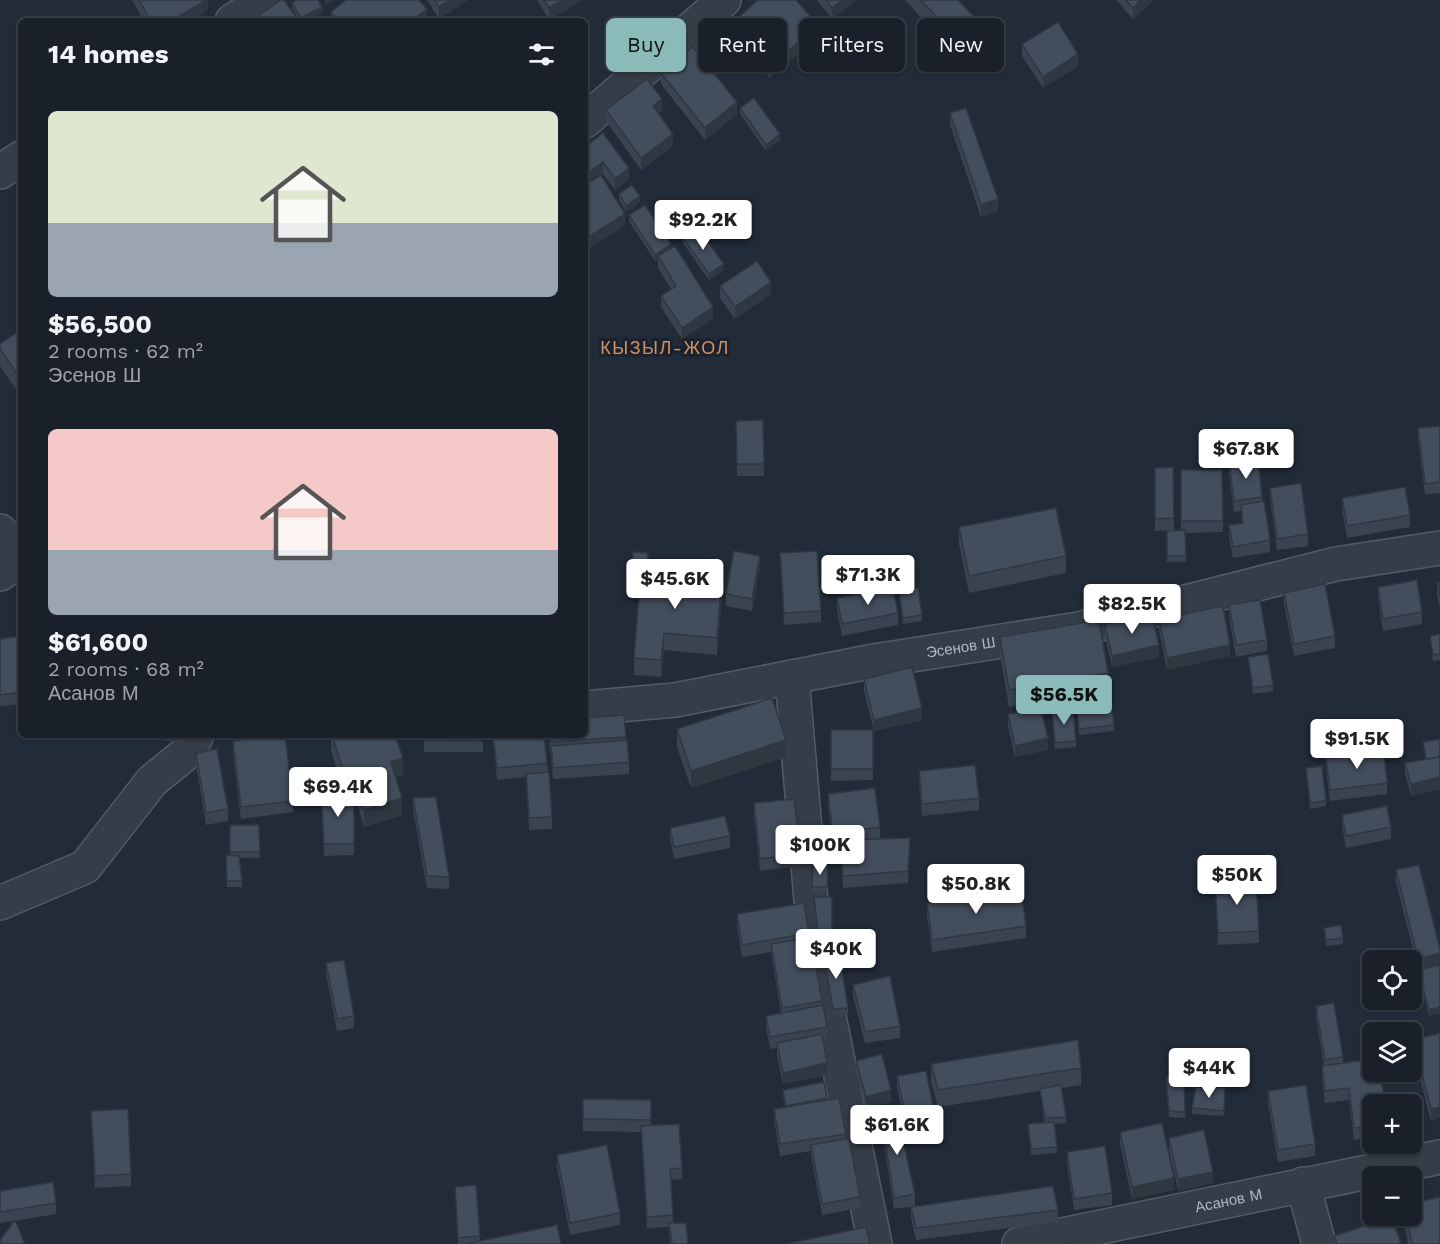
<!DOCTYPE html>
<meta charset="utf-8">
<style>
body{margin:0;font-family:"Work Sans",sans-serif;background:#232832;color:#f1f3f6;height:100vh;display:flex;flex-direction:column;font-size:22px;white-space:nowrap}
*{box-sizing:border-box;margin:0}
p{font-size:20px;color:#9fa3a8}
.icon{flex:none;width:33px;height:33px;fill:none;stroke:currentColor;stroke-width:2;stroke-linecap:round;stroke-linejoin:round}
.map{position:relative;flex:1;overflow:hidden}
.drawer{position:absolute;left:18px;top:18px;width:570px;height:720px;display:flex;flex-direction:column;background:#1a202a;border-radius:9px;box-shadow:0 2px 4px #0004,0 0 0 2px #383e47}
.drawer>*{flex:none}
.top-card{position:absolute;left:606px;top:18px;width:570px;height:54px;display:flex;gap:12px}
.fabs{position:absolute;left:1362px;top:950px;display:grid;gap:12px}
.fabs a{display:grid;place-items:center;width:60px;height:60px;border-radius:9px;background:#1a202a;box-shadow:0 2px 4px #0004,0 0 0 2px #383e47;font-size:30px}
.price{position:absolute;translate:-50% -51px;padding:0 14px;border-radius:6px;background:#fff;color:#222;font-size:20px;line-height:39px;filter:drop-shadow(0 2px 3px #0008)}
.price::after{content:'';position:absolute;left:50%;top:36px;width:18px;height:14px;margin-left:-9px;background:inherit;clip-path:polygon(0 0,100% 0,50% 100%)}
.price.active{background:#8bbbb9;color:#111}
ul{padding:0;list-style:none}
li{display:grid;align-content:center;gap:12px;height:318px;padding:0 30px}
li span{display:grid;place-items:center;height:186px;border-radius:9px;color:#555}
li>.icon{margin-inline-start:auto}
span .icon{width:108px;height:108px;fill:#fffc;stroke-width:1}
li b{font-size:26px}
h2{display:flex;justify-content:space-between;align-items:center;height:72px;padding:0 30px;font-size:26px}
.pill{padding:0 21px;border-radius:9px;background:#1a202a;box-shadow:0 2px 4px #0004,0 0 0 2px #383e47;font-size:21px;line-height:54px}
.pill.active{background:#8bbbb9;color:#111}
.map>svg:first-child{display:block}
.lines{fill:none;stroke-linecap:round;stroke-linejoin:round}
.minor-casing{stroke:#535b66;stroke-width:36}
.minor{stroke:#353d48;stroke-width:33}
.wall{fill:#3a4350}
.shaded-wall{fill:#2f3741}
.building{fill:#434e5d;stroke:#2f3741;stroke-width:1.5}
.labels{text-anchor:middle;stroke-width:6;stroke-linejoin:round;paint-order:stroke}
.street-label{font-size:15px;fill:#b0b8c5;stroke:#1b222d}
.quarter-label{font-size:18px;letter-spacing:1.5px;fill:#ce9262;stroke:#1b222d}
</style>
<div class="map">
<svg width="1440" height="1244" viewBox="0 0 1440 1244">
<rect width="100%" height="100%" fill="#222b38"/>
<g class="lines">
<defs>
<g id="minor">
<polyline points="232,21 265,0"/>
<polyline points="585,121 724,0"/>
<polyline points="0,172 21,158"/>
<polyline points="0,531 21,552"/>
<polyline points="0,574 21,559"/>
<polyline points="792,677 815,947 875,1244"/>
<path id="s1" d="M585,708L675,700L874,661L1079,629L1336,564L1440,548"/>
<polyline points="0,903 85,867 152,781 189,751 197,735"/>
<polyline points="1303,1184 1319,1244"/>
<path id="s2" d="M1019,1244L1440,1157"/>
</g>
</defs>
<use href="#minor" class="minor-casing"/>
<use href="#minor" class="minor"/>
</g>
<g class="wall">
<polygon points="132,0 208,0 208,10 191,21 144,21"/>
<polygon points="427,0 468,0 439,19"/>
<polygon points="537,0 582,0 549,20"/>
<polygon points="817,0 856,0 832,19"/>
<polygon points="905,0 958,0 977,38 957,56"/>
<polygon points="1116,0 1154,0 1133,19"/>
<polygon points="292,3 322,13 307,21 300,21 292,8"/>
<polygon points="331,12 427,21 331,21"/>
<polygon points="732,23 818,36 770,78 732,34"/>
<polygon points="1022,44 1078,66 1043,88 1022,56"/>
<polygon points="661,73 737,114 705,140 661,84"/>
<polygon points="740,108 780,140 766,151 740,114"/>
<polygon points="606,110 662,111 658,114 673,146 641,170 606,121"/>
<polygon points="950,113 998,211 981,217 950,125"/>
<polygon points="585,147 629,179 615,190 603,174 601,175 625,225 587,250 585,247"/>
<polygon points="619,194 640,202 626,212 619,200"/>
<polygon points="629,215 671,248 713,319 682,339 661,307 661,296 671,289 658,268 658,259 655,261 629,221"/>
<polygon points="683,238 724,270 709,280 683,243"/>
<polygon points="720,286 771,294 735,319 720,298"/>
<polygon points="21,330 21,397 0,366 0,344"/>
<polygon points="763,420 764,476 737,476 736,432"/>
<polygon points="1440,426 1440,493 1425,495 1418,440 1418,428"/>
<polygon points="1229,463 1262,497 1262,502 1270,540 1270,552 1233,558 1229,537 1229,525 1242,523 1241,511 1234,512 1229,474"/>
<polygon points="1173,467 1174,530 1155,531 1155,468"/>
<polygon points="1181,470 1222,470 1223,532 1185,533 1186,562 1167,562 1167,531 1181,530"/>
<polygon points="1270,488 1308,534 1308,546 1277,550 1270,499"/>
<polygon points="1342,498 1410,515 1410,527 1347,538 1342,509"/>
<polygon points="959,527 1066,556 1066,573 969,593 959,544"/>
<polygon points="633,552 647,572 722,595 717,655 664,650 661,677 634,675 634,658 640,583 632,583"/>
<polygon points="780,553 821,611 821,622 784,625"/>
<polygon points="760,567 752,611 726,606 726,594"/>
<polygon points="1440,582 1440,608 1437,595 1437,583"/>
<polygon points="1378,587 1422,612 1422,624 1383,631 1378,598"/>
<polygon points="899,591 922,615 922,621 903,624 899,597"/>
<polygon points="1284,593 1335,636 1335,648 1294,656 1284,604"/>
<polygon points="837,598 898,613 898,625 842,636 837,610"/>
<polygon points="1229,605 1267,640 1267,651 1236,657 1229,617"/>
<polygon points="1159,619 1230,656 1167,670 1159,631"/>
<polygon points="1105,624 1159,657 1112,667 1105,636"/>
<polygon points="1440,634 1440,660 1433,661 1430,636"/>
<polygon points="21,636 21,704 0,706 0,639"/>
<polygon points="1000,637 1108,673 1108,690 1009,707 1000,654"/>
<polygon points="1248,657 1273,685 1273,691 1253,694"/>
<polygon points="864,679 922,720 874,731 864,691"/>
<polygon points="1077,710 1114,725 1114,731 1079,735"/>
<polygon points="1052,712 1076,741 1076,747 1055,749"/>
<polygon points="1008,714 1048,750 1015,757 1008,726"/>
<polygon points="624,715 626,740 629,762 629,774 553,779 551,754 550,754 549,735 585,735"/>
<polygon points="677,729 786,757 691,788 677,747"/>
<polygon points="831,730 873,730 873,780 831,781"/>
<polygon points="153,735 183,735 181,743 153,739"/>
<polygon points="331,735 395,735 403,775 396,777 402,815 364,827 352,787 344,790 331,751"/>
<rect x="424" y="735" width="59" height="17"/>
<polygon points="493,735 547,763 552,817 552,829 529,830 526,777 497,780"/>
<polygon points="1440,739 1440,789 1411,796 1405,774 1405,763 1425,759 1423,742"/>
<polygon points="233,741 293,801 293,812 241,819 233,753"/>
<polygon points="196,753 228,809 228,821 206,825 196,764"/>
<polygon points="1326,758 1387,783 1387,794 1330,801 1326,769"/>
<polygon points="1306,768 1326,801 1326,806 1310,809"/>
<polygon points="919,771 979,798 979,810 922,816 919,783"/>
<polygon points="321,793 354,793 354,855 324,856"/>
<polygon points="828,794 880,827 880,839 910,849 908,883 843,888 840,844 833,845 828,806"/>
<polygon points="413,798 449,877 449,889 427,888 413,810"/>
<polygon points="754,803 801,854 801,866 760,871 754,815"/>
<polygon points="1342,815 1391,827 1391,839 1346,848 1342,826"/>
<polygon points="230,825 259,825 260,858 239,858 242,887 227,887 226,855 230,856"/>
<polygon points="670,828 730,836 730,848 674,859 670,839"/>
<polygon points="828,866 827,893 812,893 812,887"/>
<polygon points="1396,870 1440,965 1418,970 1396,882"/>
<polygon points="1215,882 1259,931 1259,943 1218,945"/>
<polygon points="814,897 832,897 832,937 818,937"/>
<polygon points="927,903 1026,926 1026,938 932,952 927,915"/>
<polygon points="737,914 809,933 822,1001 822,1006 827,1027 827,1038 823,1039 827,1075 783,1084 777,1055 777,1048 770,1049 766,1028 766,1016 781,1013 771,952 742,957 737,926"/>
<polygon points="1324,928 1343,938 1343,944 1326,946"/>
<polygon points="823,953 848,1008 848,1014 833,1015 823,959"/>
<polygon points="326,963 354,1016 354,1028 337,1031 326,974"/>
<polygon points="1440,965 1440,1013 1429,1016 1418,976 1418,970"/>
<polygon points="853,985 900,1026 900,1038 865,1043 853,996"/>
<polygon points="1316,1006 1343,1057 1343,1064 1372,1071 1387,1071 1381,1072 1372,1104 1372,1137 1354,1140 1349,1100 1325,1103 1322,1078 1322,1066 1324,1066 1316,1017"/>
<polygon points="1440,1033 1431,1121 1413,1052 1413,1040"/>
<polygon points="856,1061 891,1102 866,1108 856,1072"/>
<polygon points="931,1064 1081,1068 1081,1085 1062,1088 1066,1117 1066,1123 1055,1124 1057,1153 1031,1155 1028,1124 1044,1122 1040,1091 938,1107 931,1082"/>
<polygon points="897,1076 936,1120 936,1132 907,1133 897,1087"/>
<polygon points="1184,1076 1185,1118 1169,1117 1166,1083"/>
<polygon points="1225,1088 1224,1116 1192,1114 1192,1108"/>
<polygon points="783,1090 827,1100 846,1134 846,1138 860,1197 860,1208 822,1215 811,1156 811,1151 780,1156 774,1120 774,1109 785,1107 783,1096"/>
<polygon points="1268,1091 1315,1144 1315,1156 1278,1162 1268,1103"/>
<polygon points="583,1099 651,1100 651,1126 682,1168 682,1179 671,1180 673,1223 688,1244 670,1244 669,1227 647,1228 641,1132 583,1131"/>
<polygon points="91,1111 131,1174 131,1186 95,1188"/>
<polygon points="881,1112 915,1194 915,1206 894,1209 881,1124"/>
<polygon points="1120,1132 1174,1190 1132,1199 1120,1144"/>
<polygon points="1169,1138 1213,1183 1178,1191 1169,1150"/>
<polygon points="1067,1152 1112,1193 1112,1205 1074,1210 1067,1164"/>
<polygon points="557,1155 620,1213 620,1225 570,1235 557,1167"/>
<polygon points="455,1187 480,1236 480,1241 561,1244 458,1244"/>
<polygon points="0,1191 56,1203 56,1214 15,1221 25,1244 0,1244 0,1240 14,1221 0,1223"/>
<polygon points="911,1207 1058,1210 1058,1222 916,1240 911,1218"/>
<polygon points="1404,1215 1412,1215 1440,1244 1408,1244 1404,1222"/>
</g>
<g class="shaded-wall">
<polygon points="206,0 208,0 208,10 191,21 171,21"/>
<polygon points="325,0 333,0 325,6"/>
<polygon points="450,0 468,0 439,19 439,7"/>
<polygon points="563,0 582,0 549,20 549,8"/>
<polygon points="842,0 856,0 832,19 832,8"/>
<polygon points="1141,0 1154,0 1133,19 1133,8"/>
<polygon points="322,7 322,13 307,21 301,21 301,18"/>
<polygon points="427,9 427,21 412,21"/>
<polygon points="977,20 977,38 957,56 957,39"/>
<polygon points="818,25 818,36 770,78 770,67"/>
<polygon points="1078,54 1078,66 1043,88 1043,77"/>
<polygon points="662,99 662,111 653,118 653,106"/>
<polygon points="737,102 737,114 705,140 705,128"/>
<polygon points="673,134 673,146 641,170 641,158"/>
<polygon points="780,134 780,140 766,151 766,145"/>
<polygon points="603,162 603,174 585,187 585,175"/>
<polygon points="629,168 629,179 615,190 615,179"/>
<polygon points="640,196 640,202 626,212 626,206"/>
<polygon points="998,199 998,211 981,217 981,205"/>
<polygon points="625,214 625,225 587,250 587,238"/>
<polygon points="671,244 671,250 658,256 658,259 655,261 655,255"/>
<polygon points="724,264 724,270 709,280 709,274"/>
<polygon points="771,282 771,294 735,319 735,307"/>
<polygon points="713,307 713,319 682,339 682,328"/>
<polygon points="760,556 760,567 752,611 752,599"/>
<polygon points="722,578 722,595 717,655 717,638"/>
<polygon points="664,633 664,650 661,677 661,660"/>
<polygon points="1159,645 1159,657 1112,667 1112,656"/>
<polygon points="1230,645 1230,656 1167,670 1167,658"/>
<polygon points="922,708 922,720 874,731 874,720"/>
<polygon points="1048,738 1048,750 1015,757 1015,746"/>
<polygon points="786,740 786,757 691,788 691,771"/>
<polygon points="403,758 403,775 391,779 391,762"/>
<polygon points="352,770 352,787 344,790 344,773"/>
<polygon points="1440,777 1440,789 1411,796 1411,784"/>
<polygon points="402,798 402,815 364,827 364,810"/>
<polygon points="1440,953 1440,965 1418,970 1418,959"/>
<polygon points="1440,1007 1440,1013 1429,1016 1429,1010"/>
<polygon points="827,1063 827,1075 783,1084 783,1073"/>
<polygon points="891,1090 891,1102 866,1108 866,1097"/>
<polygon points="1440,1107 1440,1118 1431,1121 1431,1109"/>
<polygon points="1213,1172 1213,1183 1178,1191 1178,1179"/>
<polygon points="1174,1178 1174,1190 1132,1199 1132,1187"/>
</g>
<g class="building">
<polygon points="139,0 206,0 171,21 151,21"/>
<polygon points="281,0 284,0 299,21 251,21"/>
<polygon points="296,0 318,0 322,7 301,18 292,3"/>
<polygon points="346,0 419,0 427,9 412,21 338,21 331,12"/>
<polygon points="435,0 450,0 439,7"/>
<polygon points="544,0 563,0 549,8"/>
<polygon points="758,0 796,0 818,25 770,67 732,23"/>
<polygon points="826,0 842,0 832,8"/>
<polygon points="921,0 958,0 977,20 957,39"/>
<polygon points="1126,0 1141,0 1133,8"/>
<polygon points="1058,22 1078,54 1043,77 1022,44"/>
<polygon points="693,47 737,102 705,128 661,73"/>
<polygon points="647,79 662,99 653,106 673,134 641,158 606,110"/>
<polygon points="754,98 780,134 766,145 740,108"/>
<polygon points="966,108 998,199 981,205 950,113"/>
<polygon points="603,133 629,168 615,179 603,162 585,175 585,147"/>
<polygon points="601,175 625,214 587,238 585,236 585,185"/>
<polygon points="632,185 640,196 626,206 619,194"/>
<polygon points="645,205 671,244 655,255 629,215"/>
<polygon points="697,227 724,264 709,274 683,238"/>
<polygon points="675,246 713,307 682,328 661,296 676,286 658,256"/>
<polygon points="757,261 771,282 735,307 720,286"/>
<polygon points="21,330 21,380 0,349 0,344"/>
<polygon points="763,420 764,464 737,464 736,421"/>
<polygon points="1440,426 1440,482 1425,484 1418,428"/>
<polygon points="1258,459 1262,497 1234,501 1229,463"/>
<polygon points="1173,467 1174,518 1155,519 1155,468"/>
<polygon points="1181,470 1222,470 1223,521 1181,521"/>
<polygon points="1301,483 1308,534 1277,539 1270,488"/>
<polygon points="1405,487 1410,515 1347,526 1342,498"/>
<polygon points="1264,501 1270,540 1233,547 1229,525 1243,523 1241,505"/>
<polygon points="1056,508 1066,556 969,576 959,527"/>
<polygon points="1185,530 1186,556 1167,556 1167,531"/>
<polygon points="734,551 760,556 752,599 726,594"/>
<polygon points="817,551 821,611 784,613 780,553"/>
<polygon points="633,552 648,553 647,572 641,571 641,578 632,577"/>
<polygon points="641,571 722,578 717,638 664,633 661,660 634,658"/>
<polygon points="1417,580 1422,612 1383,619 1378,587"/>
<polygon points="1440,582 1440,596 1437,583"/>
<polygon points="1325,584 1335,636 1294,644 1284,593"/>
<polygon points="893,587 898,613 842,624 837,598"/>
<polygon points="918,588 922,615 903,618 899,591"/>
<polygon points="1260,600 1267,640 1236,645 1229,605"/>
<polygon points="1223,606 1230,645 1167,658 1159,619"/>
<polygon points="1152,614 1159,645 1112,656 1105,624"/>
<polygon points="1099,620 1108,673 1009,690 1000,637"/>
<polygon points="1440,634 1440,654 1433,655 1430,636"/>
<polygon points="21,636 21,692 0,695 0,639"/>
<polygon points="1268,654 1273,685 1253,688 1248,657"/>
<polygon points="912,667 922,708 874,720 864,679"/>
<polygon points="772,698 786,740 691,771 677,729"/>
<polygon points="1040,706 1048,738 1015,746 1008,714"/>
<polygon points="1112,706 1114,725 1079,729 1077,710"/>
<polygon points="1073,710 1076,741 1055,743 1052,712"/>
<polygon points="624,715 626,737 550,742 550,735 585,735 585,718"/>
<rect x="831" y="730" width="42" height="39"/>
<polygon points="285,735 293,801 241,807 233,741"/>
<polygon points="332,735 395,735 403,758 391,762 402,798 364,810 352,770 344,773"/>
<polygon points="424,735 483,735 483,741 424,740"/>
<polygon points="493,735 544,735 547,763 497,768"/>
<polygon points="1440,739 1440,757 1426,759 1423,742"/>
<polygon points="627,740 629,762 553,768 551,746"/>
<polygon points="217,749 228,809 206,813 196,753"/>
<polygon points="1384,751 1387,783 1330,790 1326,758"/>
<polygon points="1440,757 1440,777 1411,784 1405,763"/>
<polygon points="975,765 979,798 922,804 919,771"/>
<polygon points="1322,766 1326,801 1310,803 1306,768"/>
<polygon points="549,772 552,817 529,818 526,774"/>
<polygon points="875,788 880,827 833,833 828,794"/>
<polygon points="321,793 354,793 354,844 324,844"/>
<polygon points="436,797 449,877 427,876 413,798"/>
<polygon points="794,799 801,854 760,859 754,803"/>
<polygon points="1387,806 1391,827 1346,836 1342,815"/>
<polygon points="725,816 730,836 674,847 670,828"/>
<polygon points="230,825 259,825 260,852 230,852"/>
<polygon points="910,838 908,871 843,876 840,840"/>
<polygon points="226,855 239,856 242,881 227,881"/>
<polygon points="813,865 828,866 827,887 812,887"/>
<polygon points="1419,865 1440,949 1440,953 1418,959 1396,870"/>
<polygon points="1256,880 1259,931 1218,933 1215,882"/>
<polygon points="1021,890 1026,926 932,940 927,903"/>
<polygon points="814,897 832,897 832,931 818,931"/>
<polygon points="804,903 809,933 742,945 737,914"/>
<polygon points="1341,925 1343,938 1326,940 1324,928"/>
<polygon points="811,937 822,1001 782,1008 771,944"/>
<polygon points="839,950 848,1008 833,1009 823,953"/>
<polygon points="344,960 354,1016 337,1019 326,963"/>
<polygon points="1440,965 1440,1007 1429,1010 1418,970"/>
<polygon points="890,976 900,1026 865,1032 853,985"/>
<polygon points="1334,1003 1343,1057 1325,1060 1316,1006"/>
<polygon points="823,1005 827,1027 770,1037 766,1016"/>
<polygon points="1440,1033 1440,1107 1431,1109 1413,1040"/>
<polygon points="822,1034 827,1063 783,1073 777,1043"/>
<polygon points="1078,1040 1081,1068 938,1090 931,1064"/>
<polygon points="882,1054 891,1090 866,1097 856,1061"/>
<polygon points="1372,1059 1372,1071 1380,1071 1385,1104 1372,1104 1372,1126 1354,1128 1349,1088 1325,1091 1322,1066"/>
<polygon points="926,1071 936,1120 907,1122 897,1076"/>
<polygon points="1184,1076 1185,1112 1169,1111 1166,1077"/>
<polygon points="824,1082 827,1098 786,1106 783,1090"/>
<polygon points="1061,1085 1066,1117 1045,1118 1040,1089"/>
<polygon points="1306,1085 1315,1144 1278,1150 1268,1091"/>
<polygon points="1196,1087 1225,1088 1224,1111 1192,1108"/>
<polygon points="839,1098 846,1134 780,1144 774,1109"/>
<polygon points="583,1099 651,1100 651,1120 583,1119"/>
<polygon points="128,1109 131,1174 95,1176 91,1111"/>
<polygon points="896,1109 915,1194 894,1198 881,1112"/>
<polygon points="1054,1122 1057,1147 1031,1149 1028,1124"/>
<polygon points="1162,1123 1174,1178 1132,1187 1120,1132"/>
<polygon points="679,1124 682,1168 670,1169 673,1215 647,1217 641,1126"/>
<polygon points="1204,1130 1213,1172 1178,1179 1169,1138"/>
<polygon points="849,1138 860,1197 822,1204 811,1145"/>
<polygon points="607,1145 620,1213 570,1223 557,1155"/>
<polygon points="1105,1146 1112,1193 1074,1199 1067,1152"/>
<polygon points="53,1182 56,1203 0,1212 0,1191"/>
<polygon points="476,1185 480,1236 458,1238 455,1187"/>
<polygon points="1053,1186 1058,1210 916,1228 911,1207"/>
<polygon points="1440,1197 1440,1243 1436,1244 1412,1244 1406,1215 1412,1215 1412,1203"/>
<polygon points="1392,1217 1401,1244 1337,1244 1334,1236"/>
<polygon points="15,1220 25,1244 2,1244 0,1240"/>
<polygon points="669,1223 686,1223 688,1244 672,1244"/>
<polygon points="557,1225 561,1244 465,1244"/>
<polygon points="866,1227 870,1244 786,1244"/>
<polygon points="1073,1241 1074,1244 1064,1244"/>
</g>
<g class="labels">
<g class="street-label">
<text dy="5" stroke="none"><textPath href="#s1" startOffset="381">Эсенов Ш</textPath></text>
<text dy="5" stroke="none"><textPath href="#s2" startOffset="214">Асанов М</textPath></text>
</g>
<g class="quarter-label">
<text x="665" y="354">КЫЗЫЛ-ЖОЛ</text>
</g>
</g>
</svg>
<div class="fabs">
<a><svg class="icon" aria-label="locate" viewBox="0 0 24 24"><circle cx="12" cy="12" r="6"/><path d="M12 2v4M12 18v4M2 12h4M18 12h4"/></svg></a>
<a><svg class="icon" aria-label="layers" viewBox="0 0 24 24"><path d="M12 4l9 5-9 5-9-5zM3 14l9 5 9-5"/></svg></a>
<a>+</a>
<a>−</a>
</div>
<b class="price" style="left:703px;top:251px">$92.2K</b>
<b class="price" style="left:1246px;top:480px">$67.8K</b>
<b class="price" style="left:868px;top:606px">$71.3K</b>
<b class="price" style="left:675px;top:610px">$45.6K</b>
<b class="price" style="left:1132px;top:635px">$82.5K</b>
<b class="price active" style="left:1064px;top:726px">$56.5K</b>
<b class="price" style="left:1357px;top:770px">$91.5K</b>
<b class="price" style="left:338px;top:818px">$69.4K</b>
<b class="price" style="left:820px;top:876px">$100K</b>
<b class="price" style="left:1237px;top:906px">$50K</b>
<b class="price" style="left:976px;top:915px">$50.8K</b>
<b class="price" style="left:836px;top:980px">$40K</b>
<b class="price" style="left:1209px;top:1099px">$44K</b>
<b class="price" style="left:897px;top:1156px">$61.6K</b>
<div class="top-card">
<a class="pill active">Buy</a>
<a class="pill">Rent</a>
<a class="pill">Filters</a>
<a class="pill">New</a>
</div>
<section class="drawer">
<h2>14 homes<svg class="icon" aria-label="filters" viewBox="0 0 24 24"><path d="M4 7h16M4 17h16"/><circle cx="9" cy="7" r="2"/><circle cx="15" cy="17" r="2"/></svg></h2>
<ul>
<li><span style="background:linear-gradient(#dfe7d0 60%,#9aa5b1 0)"><svg class="icon" aria-label="home" viewBox="0 0 24 24"><path d="M3 11l9-7 9 7M6 9v11h12V9"/></svg></span><div><b>$56,500</b><p>2 rooms · 62 m²</p><p>Эсенов Ш</p></div></li>
<li><span style="background:linear-gradient(#f6c9c9 65%,#9aa5b1 0)"><svg class="icon" aria-label="home" viewBox="0 0 24 24"><path d="M3 11l9-7 9 7M6 9v11h12V9"/></svg></span><div><b>$61,600</b><p>2 rooms · 68 m²</p><p>Асанов М</p></div></li>
</ul>
</section>
</div>
